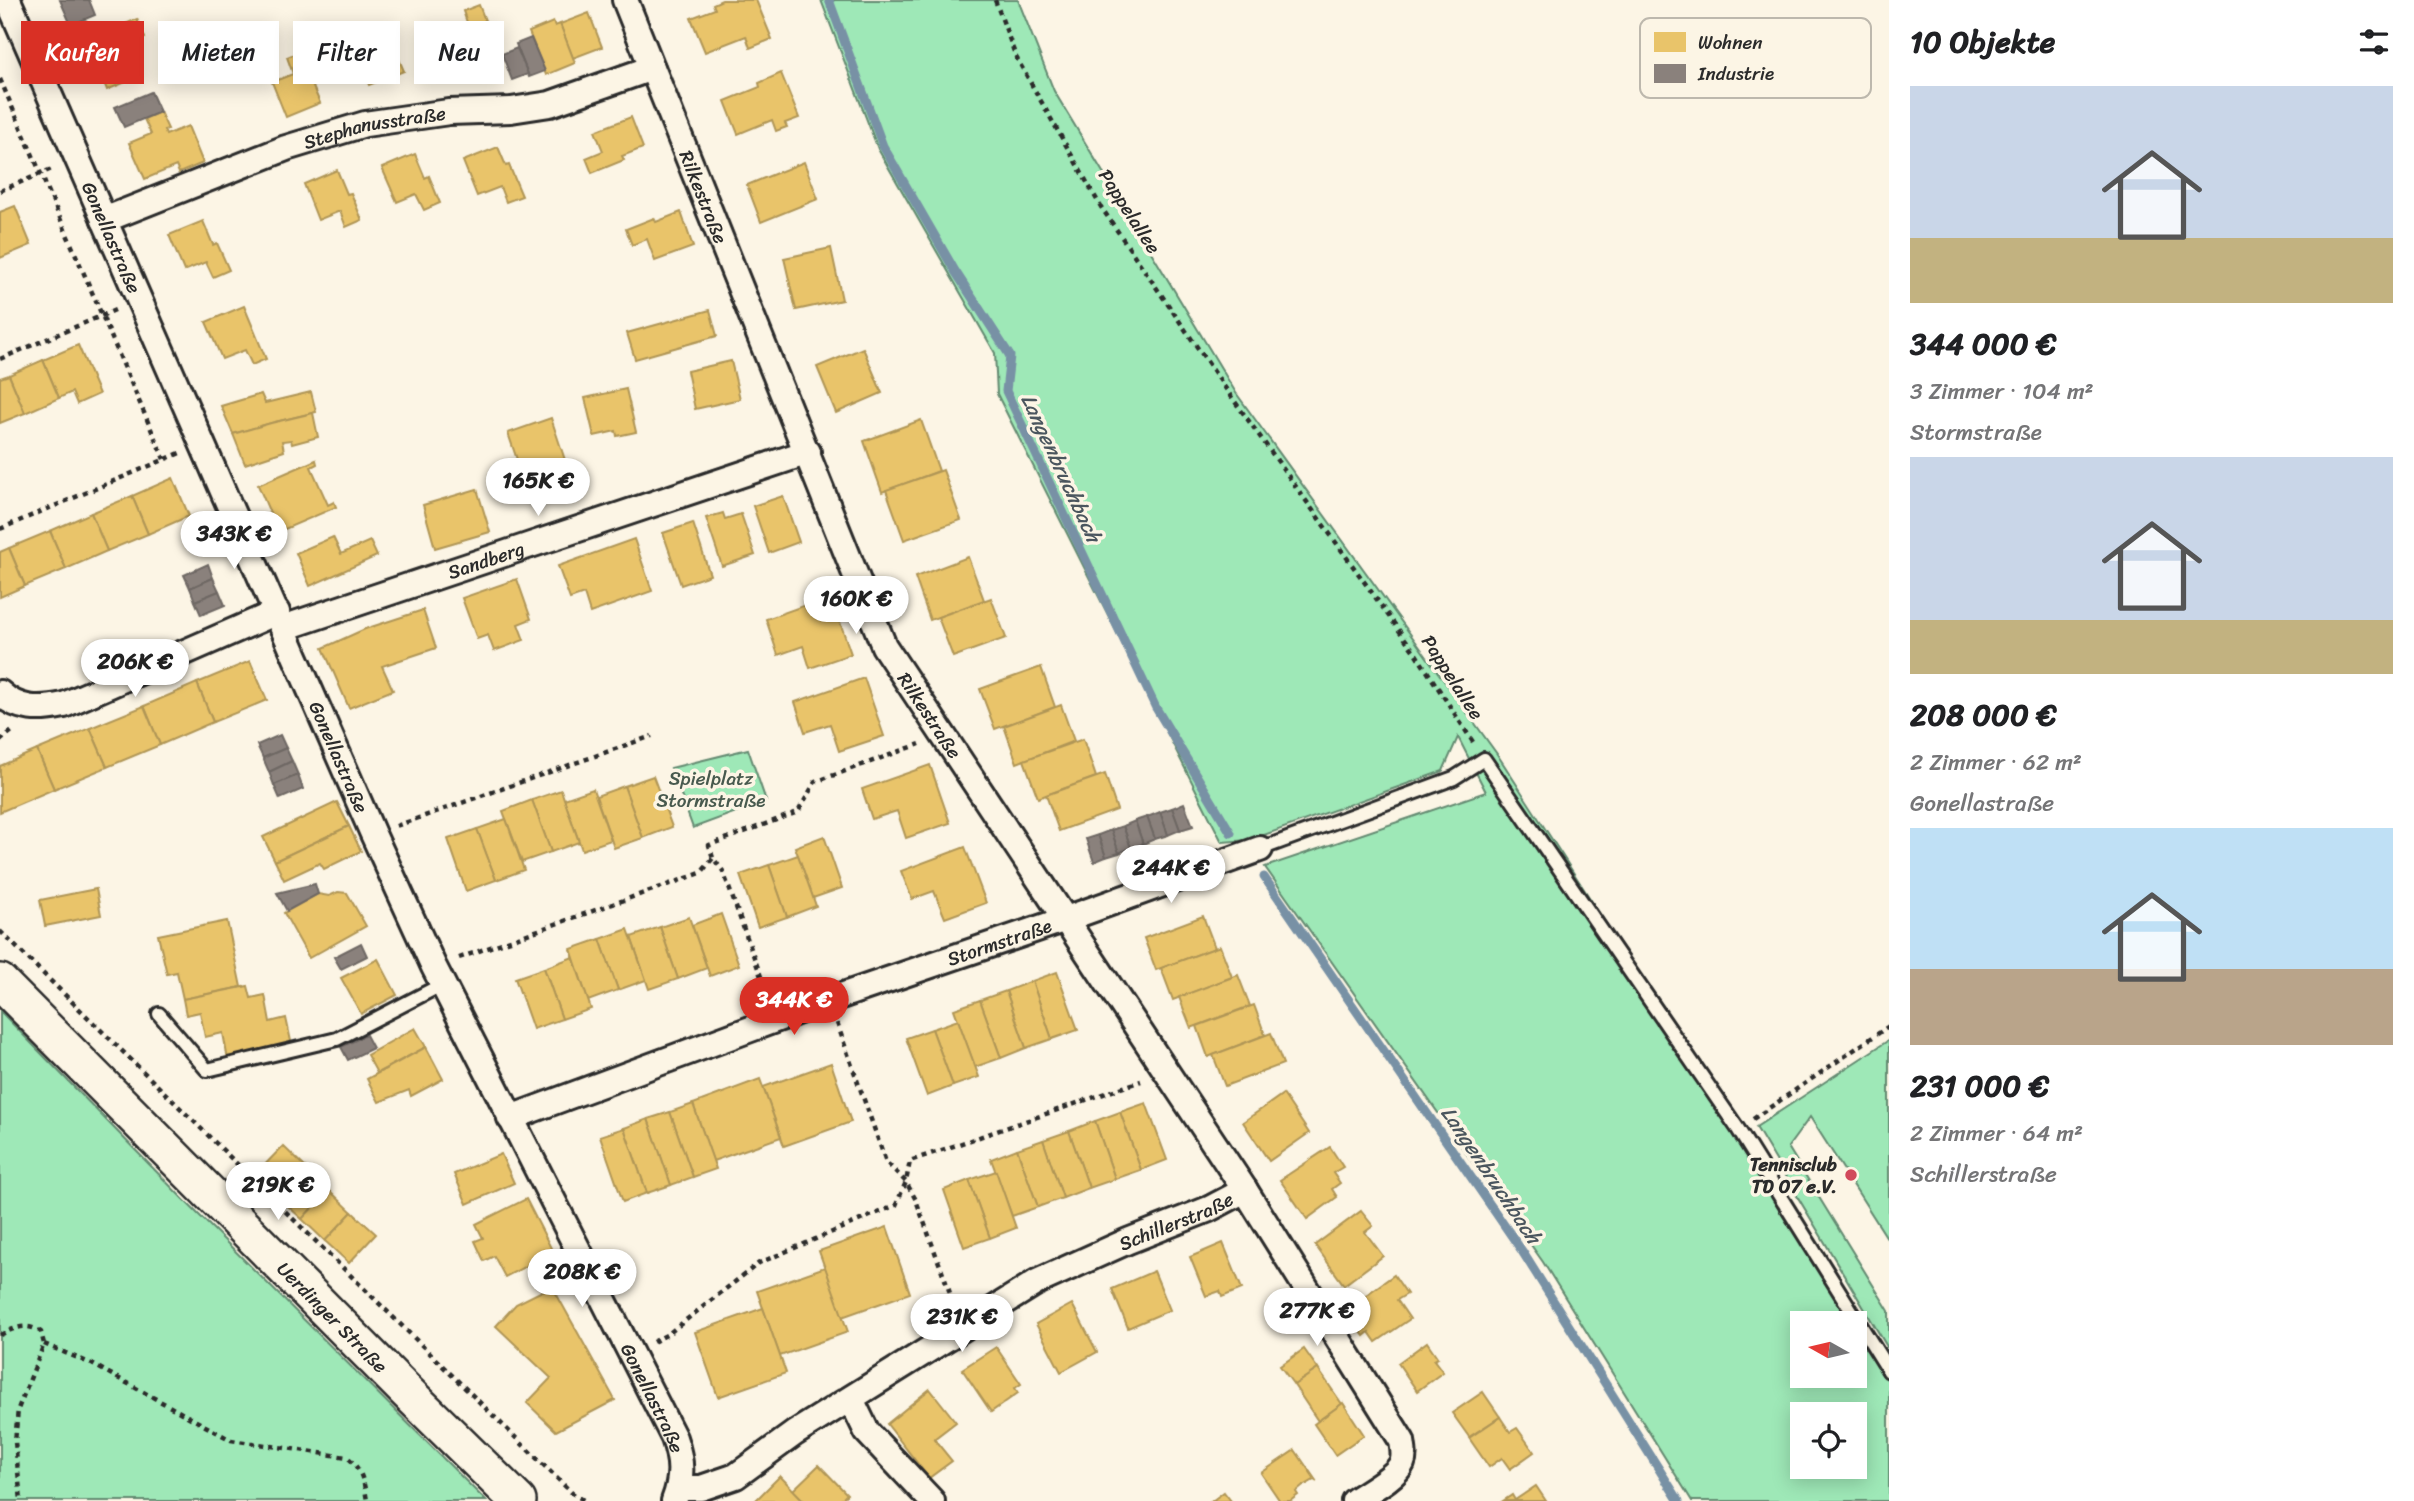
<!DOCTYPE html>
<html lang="de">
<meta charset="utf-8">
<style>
body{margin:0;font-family:Sriracha,sans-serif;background:#f2f2f2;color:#202124;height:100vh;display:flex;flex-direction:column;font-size:26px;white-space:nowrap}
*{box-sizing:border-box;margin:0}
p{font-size:23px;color:#757577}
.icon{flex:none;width:38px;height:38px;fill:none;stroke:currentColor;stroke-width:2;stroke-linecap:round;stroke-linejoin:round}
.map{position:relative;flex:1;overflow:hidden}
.details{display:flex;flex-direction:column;background:#fff;width:525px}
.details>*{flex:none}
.hud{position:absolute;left:21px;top:21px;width:665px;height:63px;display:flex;gap:14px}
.needle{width:46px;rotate:278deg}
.tools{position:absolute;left:1790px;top:1311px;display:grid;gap:14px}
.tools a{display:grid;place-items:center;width:77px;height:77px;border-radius:0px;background:#fff;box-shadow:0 4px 18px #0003;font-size:35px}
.price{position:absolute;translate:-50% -60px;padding:0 16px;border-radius:24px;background:#fff;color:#222;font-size:23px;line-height:46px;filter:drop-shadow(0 2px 4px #0008)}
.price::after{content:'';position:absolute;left:50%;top:42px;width:21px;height:16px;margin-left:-10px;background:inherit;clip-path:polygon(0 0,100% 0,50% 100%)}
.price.active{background:#d93025;color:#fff}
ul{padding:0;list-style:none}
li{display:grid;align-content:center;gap:14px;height:371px;padding:0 21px}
li span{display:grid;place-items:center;height:217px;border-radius:0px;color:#555}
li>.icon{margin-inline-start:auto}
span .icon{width:126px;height:126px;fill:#fffc;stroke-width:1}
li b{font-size:30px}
h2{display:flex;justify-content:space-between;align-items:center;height:84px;padding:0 21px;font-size:30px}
.chip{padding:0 24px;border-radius:0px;background:#fff;box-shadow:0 4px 18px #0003;font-size:24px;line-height:63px}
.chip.active{background:#d93025;color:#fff}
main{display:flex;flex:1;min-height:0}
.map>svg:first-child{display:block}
.green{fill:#9ee8b7;stroke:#648a71;stroke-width:2;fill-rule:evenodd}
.homes{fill:#e9c46a;stroke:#b09657;stroke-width:2}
.industry{fill:#8a817c;stroke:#6e6764;stroke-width:2}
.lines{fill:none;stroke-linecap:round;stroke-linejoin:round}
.stream{stroke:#7891a5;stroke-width:9}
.lane-casing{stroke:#2b2b2b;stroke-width:18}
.street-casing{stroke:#2b2b2b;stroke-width:30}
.secondary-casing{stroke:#2b2b2b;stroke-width:40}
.path{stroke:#2b2b2b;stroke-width:4.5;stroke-dasharray:5 5;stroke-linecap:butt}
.lane{stroke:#fcf5e5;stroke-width:12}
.street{stroke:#fcf5e5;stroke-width:24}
.secondary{stroke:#fcf5e5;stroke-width:35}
.poi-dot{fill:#d1495b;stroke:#fcf5e5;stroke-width:2.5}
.labels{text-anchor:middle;stroke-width:7;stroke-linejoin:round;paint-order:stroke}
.street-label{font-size:19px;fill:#2b2b2b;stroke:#fcf5e5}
.park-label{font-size:19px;fill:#485a4e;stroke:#fcf5e5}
.poi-label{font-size:19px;font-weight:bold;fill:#2b2b2b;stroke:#fcf5e5;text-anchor:end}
.water-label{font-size:21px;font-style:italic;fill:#4b565e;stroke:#fcf5e5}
.key{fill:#fcf5e5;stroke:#bdb8ad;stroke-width:2}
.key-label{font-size:19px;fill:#2b2b2b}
</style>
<main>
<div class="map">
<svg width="1889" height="1501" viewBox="0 0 1889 1501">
<rect width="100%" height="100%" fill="#fcf5e5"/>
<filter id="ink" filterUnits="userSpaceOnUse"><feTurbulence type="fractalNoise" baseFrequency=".0143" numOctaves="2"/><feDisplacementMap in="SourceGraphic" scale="14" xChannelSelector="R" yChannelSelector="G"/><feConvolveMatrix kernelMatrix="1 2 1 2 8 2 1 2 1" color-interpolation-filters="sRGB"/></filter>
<g filter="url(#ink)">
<g class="green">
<path d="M821,0H1018L1054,91L1236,393L1497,754L1889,1363V1501H1692L1543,1262L1265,867L1486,792L1458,737L1443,771L1250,840L1222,842L997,394L995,353L878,149ZM1802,1323H1855V1376H1802ZM1802,1414H1855V1466H1802Z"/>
<polygon points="748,749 766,801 693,828 671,768"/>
<polygon points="0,1011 185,1201 486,1501 0,1501"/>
<polygon points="1889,1040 1889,1241 1810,1117 1788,1147 1889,1311 1889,1350 1756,1127"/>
</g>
<g class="homes">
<polygon points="722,0 756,0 772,39 750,48 746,36 705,52 691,18 715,9 713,4"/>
<polygon points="479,5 490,33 486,34 495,60 462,72 448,36 469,28 463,11"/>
<polygon points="589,13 602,47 573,58 560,24"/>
<polygon points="137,19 145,38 127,45 140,76 107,90 93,56 112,48 106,32"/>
<polygon points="553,22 555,26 560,24 575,63 546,75 529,32"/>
<polygon points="383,36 387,46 390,44 395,57 398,57 404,71 369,85 353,47"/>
<polygon points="304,50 316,78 310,80 320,103 286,117 272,82 293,74 287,57"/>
<polygon points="781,73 799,118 785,123 787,127 776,131 772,120 738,134 725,101 760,87 759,83"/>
<polygon points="160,112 168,129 164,130 166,135 188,126 203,163 179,173 176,166 145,179 129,143 151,134 144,119"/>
<polygon points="631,117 643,148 622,156 624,160 592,173 586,158 603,151 595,131"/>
<polygon points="498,147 506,166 509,165 522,196 506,202 500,187 477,196 463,161"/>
<polygon points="415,154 425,178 429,176 440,203 424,210 416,194 397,202 382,168"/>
<polygon points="804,162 818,199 761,222 747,185"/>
<polygon points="337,170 347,194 351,193 362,220 346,227 340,211 318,220 304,184"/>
<polygon points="15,206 31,245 0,258 0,212"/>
<polygon points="681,212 693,247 655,261 647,239 632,245 626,229 654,218 656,222"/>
<polygon points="203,221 213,245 217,243 229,270 213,277 206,262 184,271 169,235"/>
<polygon points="831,248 842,300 796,310 784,258"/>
<polygon points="244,306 266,359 252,365 245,350 222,359 206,322"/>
<polygon points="710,310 717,336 635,359 627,333"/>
<polygon points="78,345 99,394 77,404 72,392 59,398 43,360"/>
<polygon points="863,348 882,393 836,413 817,367"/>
<polygon points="43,360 59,398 25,413 9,375"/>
<polygon points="731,361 740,399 695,409 687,371"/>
<polygon points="9,375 25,413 0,423 0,378"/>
<polygon points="626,389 636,432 617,436 616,431 594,436 585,398"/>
<polygon points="311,392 316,412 271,423 233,434 221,406 261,394 265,403"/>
<polygon points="313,413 318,437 292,444 291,440 282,441 284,451 245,464 233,434 271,423"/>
<polygon points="551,418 569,472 526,486 508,433"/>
<polygon points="921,420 939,471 882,492 864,441"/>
<polygon points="316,460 317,464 311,467 328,505 334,502 336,507 278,532 258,485"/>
<polygon points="943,470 961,520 904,540 886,490"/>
<polygon points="173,478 189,516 148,534 132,496"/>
<polygon points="477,489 490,532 435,548 423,505"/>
<polygon points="132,496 148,534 107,551 91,513"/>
<polygon points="783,496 799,542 769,553 753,506"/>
<polygon points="91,513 107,551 66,569 50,531"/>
<polygon points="723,513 725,519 741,514 755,555 722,566 706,518"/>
<polygon points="693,523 710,575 681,585 663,533"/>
<polygon points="50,531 66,569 25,586 9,548"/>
<polygon points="333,537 341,554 370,541 377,556 310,586 296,553"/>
<polygon points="634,539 652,591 590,613 584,594 570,599 558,566"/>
<polygon points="9,548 25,586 0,597 0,552"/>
<polygon points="968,557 984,600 930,620 915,577"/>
<polygon points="517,579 531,619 518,624 524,640 494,651 488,635 477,639 462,598"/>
<polygon points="831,596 851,654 810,668 803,646 778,655 766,619"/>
<polygon points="991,598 1006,638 953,657 938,617"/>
<polygon points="423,610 436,648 382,666 393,690 349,708 323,648 365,629"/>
<polygon points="250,661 267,700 213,722 197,683"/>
<polygon points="1041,667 1055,707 995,729 980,689"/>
<polygon points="864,678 884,736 839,751 830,724 805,732 795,702"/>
<polygon points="197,683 213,722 160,745 144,706"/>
<polygon points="1061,705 1074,741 1017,763 1004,726"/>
<polygon points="144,706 160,745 107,767 90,728"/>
<polygon points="90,728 107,767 54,789 37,750"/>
<polygon points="1083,739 1096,777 1038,798 1024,760"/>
<polygon points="37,750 54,789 0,812 0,766"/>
<polygon points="930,765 950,823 906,838 897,811 872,819 862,789"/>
<polygon points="1105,774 1117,810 1059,831 1046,795"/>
<polygon points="653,776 672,827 643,838 624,786"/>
<polygon points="624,786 643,838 614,848 596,796"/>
<polygon points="593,789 611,840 582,850 564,799"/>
<polygon points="561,790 579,842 551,852 532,800"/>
<polygon points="532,800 551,852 522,862 503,811"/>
<polygon points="337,802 349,826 275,861 263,837"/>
<polygon points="506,819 524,870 496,880 477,829"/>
<polygon points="349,826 361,851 324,869 320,863 284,880 275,861"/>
<polygon points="477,829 496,880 466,891 448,839"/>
<polygon points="824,836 842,888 813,898 795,847"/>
<polygon points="965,847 986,903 945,918 934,891 912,899 901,871"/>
<polygon points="798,855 816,906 787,917 769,865"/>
<polygon points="769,865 787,917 758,927 740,875"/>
<polygon points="96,889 101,915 45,926 40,900"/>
<polygon points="338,892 347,893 366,926 309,958 284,913 318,894 329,896"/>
<polygon points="721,914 739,965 710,976 692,925"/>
<polygon points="1203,916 1215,948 1156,970 1144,938"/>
<polygon points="689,917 707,968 678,979 660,927"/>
<polygon points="227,921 241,987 183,999 177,972 167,974 158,935"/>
<polygon points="660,927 678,979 649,989 631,937"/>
<polygon points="628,929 646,980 618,990 600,939"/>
<polygon points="600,939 618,990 588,1001 571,949"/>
<polygon points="1220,946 1232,977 1173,1000 1161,968"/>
<polygon points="573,957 591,1009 562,1019 544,968"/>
<polygon points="378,959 397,995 361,1014 341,978"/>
<polygon points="544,968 562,1019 533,1029 515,978"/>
<polygon points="1057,972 1078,1030 1052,1039 1032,981"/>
<polygon points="1238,975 1250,1006 1191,1028 1179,997"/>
<polygon points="1032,981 1052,1039 1026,1048 1006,991"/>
<polygon points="248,986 251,998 265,995 270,1022 286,1018 292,1046 228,1060 223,1033 205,1037 200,1012 186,1015 183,999"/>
<polygon points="1006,991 1026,1048 1001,1058 980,1000"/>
<polygon points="980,1000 1001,1058 975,1067 954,1009"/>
<polygon points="1254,1005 1265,1035 1208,1057 1197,1026"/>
<polygon points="958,1020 979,1077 953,1086 932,1029"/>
<polygon points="415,1028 426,1047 377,1073 367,1055"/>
<polygon points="932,1029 953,1086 927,1096 906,1038"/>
<polygon points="1271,1033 1283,1064 1225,1086 1213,1055"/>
<polygon points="426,1047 443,1079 411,1096 409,1090 379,1102 367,1079"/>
<polygon points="831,1063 851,1122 784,1146 763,1087"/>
<polygon points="760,1079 781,1137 713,1161 693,1104"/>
<polygon points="1283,1094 1309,1133 1269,1161 1243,1122"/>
<polygon points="1146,1103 1167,1160 1141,1170 1120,1112"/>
<polygon points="693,1104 716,1169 693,1177 670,1112"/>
<polygon points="670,1112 693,1177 671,1185 648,1119"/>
<polygon points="1120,1112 1141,1170 1115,1179 1095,1121"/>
<polygon points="648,1119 671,1185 647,1193 624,1128"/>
<polygon points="1095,1121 1115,1179 1089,1188 1069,1131"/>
<polygon points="624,1128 647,1193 623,1202 600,1136"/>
<polygon points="1069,1131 1089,1188 1063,1198 1043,1140"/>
<polygon points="1043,1140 1063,1198 1038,1207 1017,1149"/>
<polygon points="283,1146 306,1168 278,1197 255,1175"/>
<polygon points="1330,1147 1343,1167 1333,1173 1340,1183 1332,1189 1337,1197 1307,1219 1280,1180"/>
<polygon points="1017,1149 1038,1207 1012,1216 991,1159"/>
<polygon points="501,1154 514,1183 467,1204 454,1174"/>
<polygon points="306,1168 329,1190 302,1219 278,1197"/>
<polygon points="996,1171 1016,1228 990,1238 969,1180"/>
<polygon points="969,1180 990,1238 964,1247 944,1190"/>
<polygon points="329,1190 352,1212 325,1241 302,1219"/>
<polygon points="526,1199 553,1252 505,1277 494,1256 484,1261 475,1241 483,1238 476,1224"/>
<polygon points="1361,1211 1373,1226 1365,1232 1383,1256 1344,1285 1315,1245"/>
<polygon points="352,1212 376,1234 349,1263 325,1241"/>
<polygon points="887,1227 910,1293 842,1317 819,1251"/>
<polygon points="1223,1243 1242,1289 1222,1297 1220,1291 1206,1296 1190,1257"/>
<polygon points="825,1267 848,1332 780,1356 757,1291"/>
<polygon points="1154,1271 1170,1310 1128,1328 1112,1289"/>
<polygon points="1394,1275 1407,1294 1397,1300 1410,1319 1376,1342 1369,1332 1364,1336 1353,1321 1356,1319 1348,1308"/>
<polygon points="552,1286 615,1400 556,1431 527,1403 551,1378 496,1326 516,1304"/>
<polygon points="1072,1304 1097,1352 1061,1372 1036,1324"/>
<polygon points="763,1308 786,1373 718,1397 695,1332"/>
<polygon points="1427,1342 1438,1358 1434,1360 1443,1372 1417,1391 1398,1363"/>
<polygon points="996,1347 1021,1384 1015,1388 1018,1393 991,1412 962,1369"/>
<polygon points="1304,1349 1318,1369 1294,1385 1280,1366"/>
<polygon points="1318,1369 1342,1404 1318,1421 1294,1385"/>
<polygon points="930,1389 956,1422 934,1439 952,1461 929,1478 887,1424"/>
<polygon points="1483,1392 1500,1417 1469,1437 1452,1413"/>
<polygon points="1343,1403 1364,1435 1335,1455 1314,1424"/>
<polygon points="1500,1417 1510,1432 1517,1428 1534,1452 1510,1469 1502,1458 1489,1467 1469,1438"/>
<polygon points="1295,1450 1317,1482 1314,1480 1302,1487 1296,1492 1298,1495 1290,1501 1280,1501 1261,1473"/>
<polygon points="819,1465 847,1494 840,1501 804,1501 793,1490"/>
<polygon points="780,1476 804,1501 755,1501"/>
<polygon points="1536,1486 1546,1501 1503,1501 1512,1495 1515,1500"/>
<polygon points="1224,1492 1231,1501 1212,1501"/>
</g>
<g class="industry">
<polygon points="60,0 89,0 95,15 71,25"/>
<polygon points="531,38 545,71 529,77 516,44"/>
<polygon points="433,44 444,71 432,76 421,48"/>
<polygon points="517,48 528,74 512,80 502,54"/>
<polygon points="151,92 160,112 124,127 115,107"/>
<polygon points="208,564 213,578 190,588 184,575"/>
<polygon points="213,578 219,591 195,601 190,588"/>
<polygon points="219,591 225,605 201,615 195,601"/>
<polygon points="280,735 286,748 263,758 257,745"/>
<polygon points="286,748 292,761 269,772 263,758"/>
<polygon points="292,761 298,775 274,785 269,772"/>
<polygon points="298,775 303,789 280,799 274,785"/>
<polygon points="1184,803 1193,826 1180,830 1172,808"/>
<polygon points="1172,808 1180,830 1168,835 1160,812"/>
<polygon points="1160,812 1168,835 1155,839 1147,817"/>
<polygon points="1147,817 1155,839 1143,844 1135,821"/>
<polygon points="1135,821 1143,844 1131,848 1123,826"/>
<polygon points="1123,826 1131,848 1119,853 1111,830"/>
<polygon points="1111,830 1119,853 1106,857 1098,835"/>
<polygon points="1098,835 1106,857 1094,862 1086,839"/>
<polygon points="315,884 318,894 287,911 277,893"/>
<polygon points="361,943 367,956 341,969 334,957"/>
<polygon points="366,1035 373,1048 348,1060 341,1047"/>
</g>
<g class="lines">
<g class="stream">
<polyline points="829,0 883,146 955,271 1010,356 1006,391 1156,708 1231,833"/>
<polyline points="1264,877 1522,1251 1679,1501"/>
</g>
<defs>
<g id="lane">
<polyline points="1260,849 1454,778 1484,759 1738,1129 1889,1371"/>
<polyline points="159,1014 207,1070 337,1039 443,984"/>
</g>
<g id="street">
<path id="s1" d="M8,0L373,834L434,967L674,1438C682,1461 683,1478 674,1501"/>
<path id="s2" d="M625,0L884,646L1245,1190L1402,1441C1403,1448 1405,1456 1402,1463C1396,1477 1367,1492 1354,1501"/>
<path id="s3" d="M104,220L286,148L365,124L449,112L511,110L550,104L652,68"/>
<path id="s4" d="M283,628L808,452"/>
<path d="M0,693C19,711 40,710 64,705L277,612"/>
<path id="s5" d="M510,1118L829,1000L1066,919L1260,849"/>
<polyline points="851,1399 867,1432 932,1501"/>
<path id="s6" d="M679,1488H701L736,1476L795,1433L1037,1282L1128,1241L1209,1209L1245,1190"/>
</g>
<g id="secondary">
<path id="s7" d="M0,982L407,1392L518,1501"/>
</g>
</defs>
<use href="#lane" class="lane-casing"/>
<use href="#street" class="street-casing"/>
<use href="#secondary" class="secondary-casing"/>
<g class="path">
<polyline points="995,0 1016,57 1101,207 1228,392 1416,654 1473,742"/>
<polyline points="0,79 164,459"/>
<polyline points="0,191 54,168"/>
<polyline points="0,359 115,310"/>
<polyline points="0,529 180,453"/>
<polyline points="0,741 12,731"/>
<polyline points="396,826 652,736"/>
<polyline points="0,931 572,1493 585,1501"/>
<polyline points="459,958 701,873 713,858"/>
<polyline points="768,996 723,871 713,858 709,845 798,812 815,782 920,744"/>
<polyline points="837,1023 886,1162 906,1182 916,1200 954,1304"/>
<polyline points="1753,1119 1889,1026"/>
<path d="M0,1335C15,1328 26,1322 41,1332L44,1344L18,1409L15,1442L21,1501"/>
<polyline points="653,1342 668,1334 759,1263 896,1205 906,1182 910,1161 1141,1081"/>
<path d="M44,1344L92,1364L231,1440L347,1457C362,1469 364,1482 367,1501"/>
</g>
<use href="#lane" class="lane"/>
<use href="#street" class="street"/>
<use href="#secondary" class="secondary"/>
</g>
</g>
<circle class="poi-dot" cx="1851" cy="1175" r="7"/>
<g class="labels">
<g class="street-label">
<text dy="7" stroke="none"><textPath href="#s3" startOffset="287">Stephanusstraße</textPath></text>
<text dy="7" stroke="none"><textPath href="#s2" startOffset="212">Rilkestraße</textPath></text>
<text transform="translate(1130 211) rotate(57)" y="7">Pappelallee</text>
<text dy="7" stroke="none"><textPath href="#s1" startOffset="259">Gonellastraße</textPath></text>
<text dy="7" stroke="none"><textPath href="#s4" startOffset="214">Sandberg</textPath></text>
<text transform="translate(1453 677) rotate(57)" y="7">Pappelallee</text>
<text dy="7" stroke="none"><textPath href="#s2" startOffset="779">Rilkestraße</textPath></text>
<text dy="7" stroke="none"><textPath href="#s1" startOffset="826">Gonellastraße</textPath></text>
<text dy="7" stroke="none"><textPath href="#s5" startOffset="520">Stormstraße</textPath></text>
<text dy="7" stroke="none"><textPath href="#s6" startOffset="569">Schillerstraße</textPath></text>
<text dy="7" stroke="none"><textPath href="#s7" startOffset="472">Uerdinger Straße</textPath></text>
<text dy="7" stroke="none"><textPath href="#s1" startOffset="1540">Gonellastraße</textPath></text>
</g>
<g class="park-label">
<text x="711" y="785">Spielplatz<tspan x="711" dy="22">Stormstraße</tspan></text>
</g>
<g class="poi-label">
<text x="1837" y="1171">Tennisclub<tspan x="1837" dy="22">TD 07 e.V.</tspan></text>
</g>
<g class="water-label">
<text transform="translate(1061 468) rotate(65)" y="7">Langenbruchbach</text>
<text transform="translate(1491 1175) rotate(56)" y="7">Langenbruchbach</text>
</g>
</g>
<rect x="1640" y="18" width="231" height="80" rx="10" class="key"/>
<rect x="1654" y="32" width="32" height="20" fill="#e9c46a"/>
<rect x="1654" y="64" width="32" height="19" fill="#8a817c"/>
<g class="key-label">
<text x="1698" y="49">Wohnen</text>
<text x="1698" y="80">Industrie</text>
</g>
</svg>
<div class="tools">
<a><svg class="needle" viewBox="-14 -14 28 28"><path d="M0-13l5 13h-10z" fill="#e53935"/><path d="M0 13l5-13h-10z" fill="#757577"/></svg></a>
<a><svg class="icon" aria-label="locate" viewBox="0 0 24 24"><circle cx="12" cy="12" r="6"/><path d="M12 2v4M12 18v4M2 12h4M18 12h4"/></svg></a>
</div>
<b class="price" style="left:538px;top:518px">165K €</b>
<b class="price" style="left:234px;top:571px">343K €</b>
<b class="price" style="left:856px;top:636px">160K €</b>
<b class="price" style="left:135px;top:699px">206K €</b>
<b class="price" style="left:1171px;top:905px">244K €</b>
<b class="price active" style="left:794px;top:1037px">344K €</b>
<b class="price" style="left:278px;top:1222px">219K €</b>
<b class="price" style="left:582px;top:1309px">208K €</b>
<b class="price" style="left:1317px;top:1348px">277K €</b>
<b class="price" style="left:962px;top:1354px">231K €</b>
<div class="hud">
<a class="chip active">Kaufen</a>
<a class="chip">Mieten</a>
<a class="chip">Filter</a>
<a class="chip">Neu</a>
</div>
</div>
<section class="details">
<h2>10 Objekte<svg class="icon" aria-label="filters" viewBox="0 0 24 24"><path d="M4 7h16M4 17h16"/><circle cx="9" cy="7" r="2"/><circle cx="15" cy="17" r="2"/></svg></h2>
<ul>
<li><span style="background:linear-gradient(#c9d6e8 70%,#c2b280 0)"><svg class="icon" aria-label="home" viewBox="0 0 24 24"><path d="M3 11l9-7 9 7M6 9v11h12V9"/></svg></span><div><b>344 000 €</b><p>3 Zimmer · 104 m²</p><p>Stormstraße</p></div></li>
<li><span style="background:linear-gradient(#c9d6e8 75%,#c2b280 0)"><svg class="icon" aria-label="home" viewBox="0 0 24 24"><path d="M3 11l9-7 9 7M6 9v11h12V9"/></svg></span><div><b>208 000 €</b><p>2 Zimmer · 62 m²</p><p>Gonellastraße</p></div></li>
<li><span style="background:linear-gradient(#bfe0f5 65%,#b9a48a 0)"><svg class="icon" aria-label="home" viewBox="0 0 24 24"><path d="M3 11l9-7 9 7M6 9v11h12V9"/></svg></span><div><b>231 000 €</b><p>2 Zimmer · 64 m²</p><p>Schillerstraße</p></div></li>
</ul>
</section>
</main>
